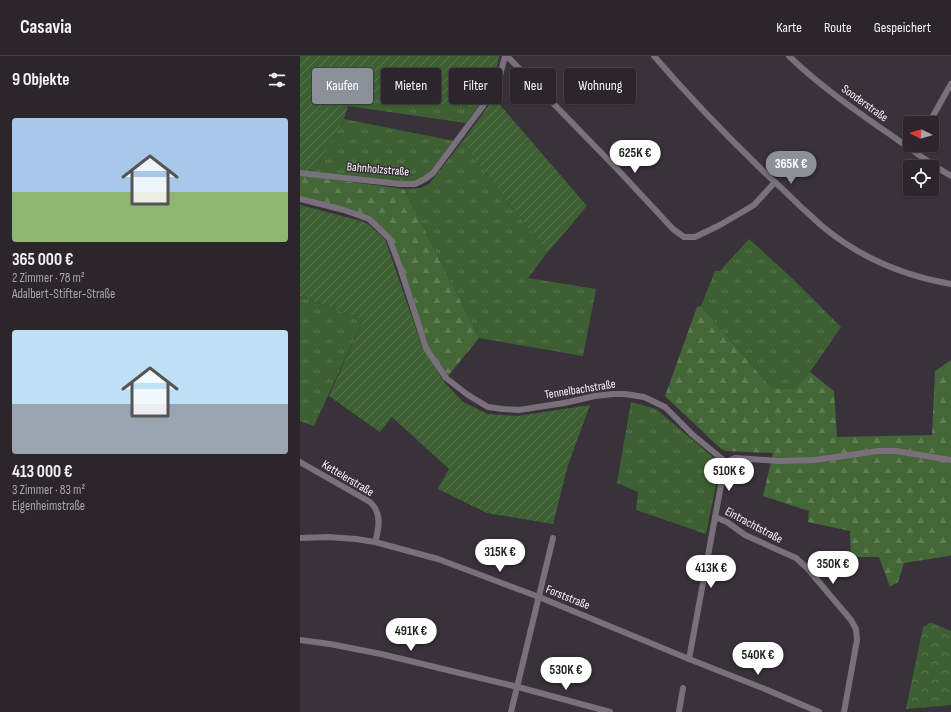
<!DOCTYPE html>
<html lang="de">
<meta charset="utf-8">
<style>
body{margin:0;font-family:"Sofia Sans Condensed",sans-serif;background:#342e34;color:#f1f3f6;height:100vh;display:flex;flex-direction:column;font-size:15px;white-space:nowrap}
*{box-sizing:border-box;margin:0}
p{font-size:13px;color:#a6a5a9}
.icon{flex:none;width:22px;height:22px;fill:none;stroke:currentColor;stroke-width:2;stroke-linecap:round;stroke-linejoin:round}
.map{position:relative;flex:1;overflow:hidden}
.details{display:flex;flex-direction:column;background:#2c262c;width:300px}
.details>*{flex:none}
.top-card{position:absolute;left:12px;top:12px;width:380px;height:36px;display:flex;gap:8px}
.needle{width:26px;rotate:275deg}
.tools{position:absolute;left:603px;top:60px;display:grid;gap:8px}
.tools a{display:grid;place-items:center;width:36px;height:36px;border-radius:4px;background:#2c262c;box-shadow:0 1px 3px #0004,0 0 0 1px #484348;font-size:20px}
.price{position:absolute;translate:-50% -34px;padding:0 9px;border-radius:14px;background:#fff;color:#222;font-size:13px;line-height:26px;filter:drop-shadow(0 1px 2px #0008)}
.price::after{content:'';position:absolute;left:50%;top:24px;width:12px;height:9px;margin-left:-6px;background:inherit;clip-path:polygon(0 0,100% 0,50% 100%)}
.price.active{background:#8c9099;color:#fff}
ul{padding:0;list-style:none}
li{display:grid;align-content:center;gap:8px;height:212px;padding:0 12px}
li span{display:grid;place-items:center;height:124px;border-radius:4px;color:#555}
li>.icon{margin-inline-start:auto}
span .icon{width:72px;height:72px;fill:#fffc;stroke-width:1}
li b{font-size:17px}
h2{display:flex;justify-content:space-between;align-items:center;height:48px;padding:0 12px;font-size:17px}
.chip{padding:0 14px;border-radius:4px;background:#2c262c;box-shadow:0 1px 3px #0004,0 0 0 1px #484348;font-size:14px;line-height:36px}
.chip.active{background:#8c9099;color:#fff}
header{display:flex;align-items:center;gap:24px;box-sizing:border-box;height:56px;padding:0 20px;background:#2c262c;border-bottom:1px solid #484348}
header strong{font-size:19px}
nav{display:flex;gap:22px;margin-inline-start:auto;font-size:14px}
main{display:flex;flex:1;min-height:0}
.map>svg:first-child{display:block}
.grass{fill:url(#grass-tufts)}
.forest{fill:url(#forest-firs)}
.park{fill:url(#park-crowns)}
.garden{fill:url(#garden-furrows)}
.lines{fill:none;stroke-linecap:round;stroke-linejoin:round}
.minor{stroke:#79707b;stroke-width:6}
.labels{text-anchor:middle;stroke-width:3;stroke-linejoin:round;paint-order:stroke}
.street-label{font-size:12px;fill:#f8f2f8;stroke:#3a323b}
</style>
<header>
<strong>Casavia</strong>
<nav><a>Karte</a><a>Route</a><a>Gespeichert</a></nav>
</header>
<main>
<section class="details">
<h2>9 Objekte<svg class="icon" aria-label="filters" viewBox="0 0 24 24"><path d="M4 7h16M4 17h16"/><circle cx="9" cy="7" r="2"/><circle cx="15" cy="17" r="2"/></svg></h2>
<ul>
<li><span style="background:linear-gradient(#a9c7e8 60%,#8fb573 0)"><svg class="icon" aria-label="home" viewBox="0 0 24 24"><path d="M3 11l9-7 9 7M6 9v11h12V9"/></svg></span><div><b>365 000 €</b><p>2 Zimmer · 78 m²</p><p>Adalbert-Stifter-Straße</p></div></li>
<li><span style="background:linear-gradient(#bfe0f5 60%,#9aa5b1 0)"><svg class="icon" aria-label="home" viewBox="0 0 24 24"><path d="M3 11l9-7 9 7M6 9v11h12V9"/></svg></span><div><b>413 000 €</b><p>3 Zimmer · 83 m²</p><p>Eigenheimstraße</p></div></li>
</ul>
</section>
<div class="map">
<svg width="651" height="656" viewBox="0 0 651 656">
<defs>
<pattern id="grass-tufts" width="24" height="20" patternUnits="userSpaceOnUse"><rect width="24" height="20" fill="#3d6032"/><path d="M3 7l-1-3M5 7V3M7 7l1-3M15 17l-1-3M17 17v-4M19 17l1-3" fill="none" stroke="#5a7750"/></pattern>
<pattern id="forest-firs" width="22" height="20" patternUnits="userSpaceOnUse"><rect width="22" height="20" fill="#436737"/><path d="M5 1l3.5 6h-7zM16 11l3.5 6h-7z" fill="#5f7d55"/></pattern>
<pattern id="park-crowns" width="20" height="18" patternUnits="userSpaceOnUse"><rect width="20" height="18" fill="#3d6032"/><path d="M2 6a3 3 0 1 1 6 0M12 15a3 3 0 1 1 6 0" fill="none" stroke="#5a7750"/></pattern>
<pattern id="garden-furrows" width="10" height="10" patternUnits="userSpaceOnUse"><rect width="10" height="10" fill="#3d6032"/><path d="M-1 1l2-2M0 10L10 0M9 11l2-2" fill="none" stroke="#5a7750"/></pattern>
</defs>
<rect width="100%" height="100%" fill="#3a323b"/>
<g class="grass">
<polygon points="61,16 70,17 68,39 177,52 166,67 48,50"/>
<polygon points="44,63 154,85 125,122 114,126 101,127 14,116"/>
<polygon points="162,86 247,197 228,222 296,233 283,300 179,282 104,133 121,132 129,128"/>
<polygon points="449,183 492,222 541,271 510,316 495,333 471,332 401,250 415,215 420,215"/>
<polygon points="0,240 63,264 14,370 0,365"/>
<polygon points="331,346 356,353 420,407 420,409 406,478 336,454 338,436 317,427"/>
</g>
<g class="forest">
<polygon points="0,119 104,133 179,282 148,320 129,291 90,180 71,161 0,142"/>
<polygon points="401,250 471,332 495,333 510,316 534,335 537,381 632,379 635,315 651,304 651,499 649,500 604,507 598,526 590,531 579,501 551,501 550,475 508,466 509,455 463,440 473,397 425,395 420,392 365,340 397,251"/>
</g>
<path class="park" d="M630,567C639,568 643,573 651,575V649L606,653L623,571Z"/>
<g class="garden">
<polygon points="0,0 199,0 194,27 177,52 67,39 70,17 61,16 48,50 44,63 14,116 0,115"/>
<polygon points="194,42 287,150 247,197 162,86"/>
<polygon points="0,149 61,165 68,168 85,183 122,290 144,326 163,346 188,358 218,360 290,349 268,409 253,468 187,457 138,433 149,413 92,361 80,376 29,340 63,264 0,240"/>
</g>
<g class="lines">
<g class="minor">
<polyline points="207,0 319,115 373,173 384,181 395,181 420,169 454,149 475,126"/>
<path d="M354,0C386,37 419,72 454,106C469,121 485,135 500,150C508,157 515,164 522,170C559,201 604,220 651,228"/>
<path d="M489,0C519,29 553,53 588,77C608,91 629,107 651,120"/>
<polyline points="629,67 651,28"/>
<polyline points="0,117 100,128 115,128 125,123 133,117 191,39 199,23 205,0"/>
<polyline points="0,143 44,154 69,163 89,182 100,211 126,292 146,322 168,339 188,351 203,353 219,354 264,347 295,340 313,338 325,338 344,341 365,351 393,379 427,407"/>
<path d="M0,406L70,446C72,448 75,451 76,454C81,464 78,476 75,486"/>
<polyline points="427,407 430,404 435,402 479,405 515,404 578,395 596,395 651,404"/>
<polyline points="415,461 427,466 445,479 496,502 507,512 551,564 556,573 557,584 544,656"/>
<polyline points="0,482 28,481 56,483 75,486 138,503 239,541 389,603 465,633 519,656"/>
<polyline points="0,584 30,588 81,598 218,631 310,656"/>
<polyline points="389,603 423,418 427,407"/>
<polyline points="211,656 253,482"/>
<polyline points="379,656 383,632"/>
</g>
</g>
<g class="labels">
<g class="street-label">
<text transform="translate(565 47) rotate(36)" y="4">Sooderstraße</text>
<text transform="translate(78 113) rotate(5)" y="4">Bahnholzstraße</text>
<text transform="translate(280 333) rotate(-9)" y="4">Tennelbachstraße</text>
<text transform="translate(48 422) rotate(31)" y="4">Kettelerstraße</text>
<text transform="translate(454 469) rotate(28)" y="4">Eintrachtstraße</text>
<text transform="translate(268 541) rotate(22)" y="4">Forststraße</text>
</g>
</g>
</svg>
<div class="tools">
<a><svg class="needle" viewBox="-14 -14 28 28"><path d="M0-13l5 13h-10z" fill="#e53935"/><path d="M0 13l5-13h-10z" fill="#a6a5a9"/></svg></a>
<a><svg class="icon" aria-label="locate" viewBox="0 0 24 24"><circle cx="12" cy="12" r="6"/><path d="M12 2v4M12 18v4M2 12h4M18 12h4"/></svg></a>
</div>
<b class="price" style="left:335px;top:118px">625K €</b>
<b class="price active" style="left:491px;top:129px">365K €</b>
<b class="price" style="left:429px;top:436px">510K €</b>
<b class="price" style="left:200px;top:517px">315K €</b>
<b class="price" style="left:533px;top:529px">350K €</b>
<b class="price" style="left:411px;top:533px">413K €</b>
<b class="price" style="left:111px;top:596px">491K €</b>
<b class="price" style="left:458px;top:620px">540K €</b>
<b class="price" style="left:266px;top:635px">530K €</b>
<div class="top-card">
<a class="chip active">Kaufen</a>
<a class="chip">Mieten</a>
<a class="chip">Filter</a>
<a class="chip">Neu</a>
<a class="chip">Wohnung</a>
</div>
</div>
</main>
